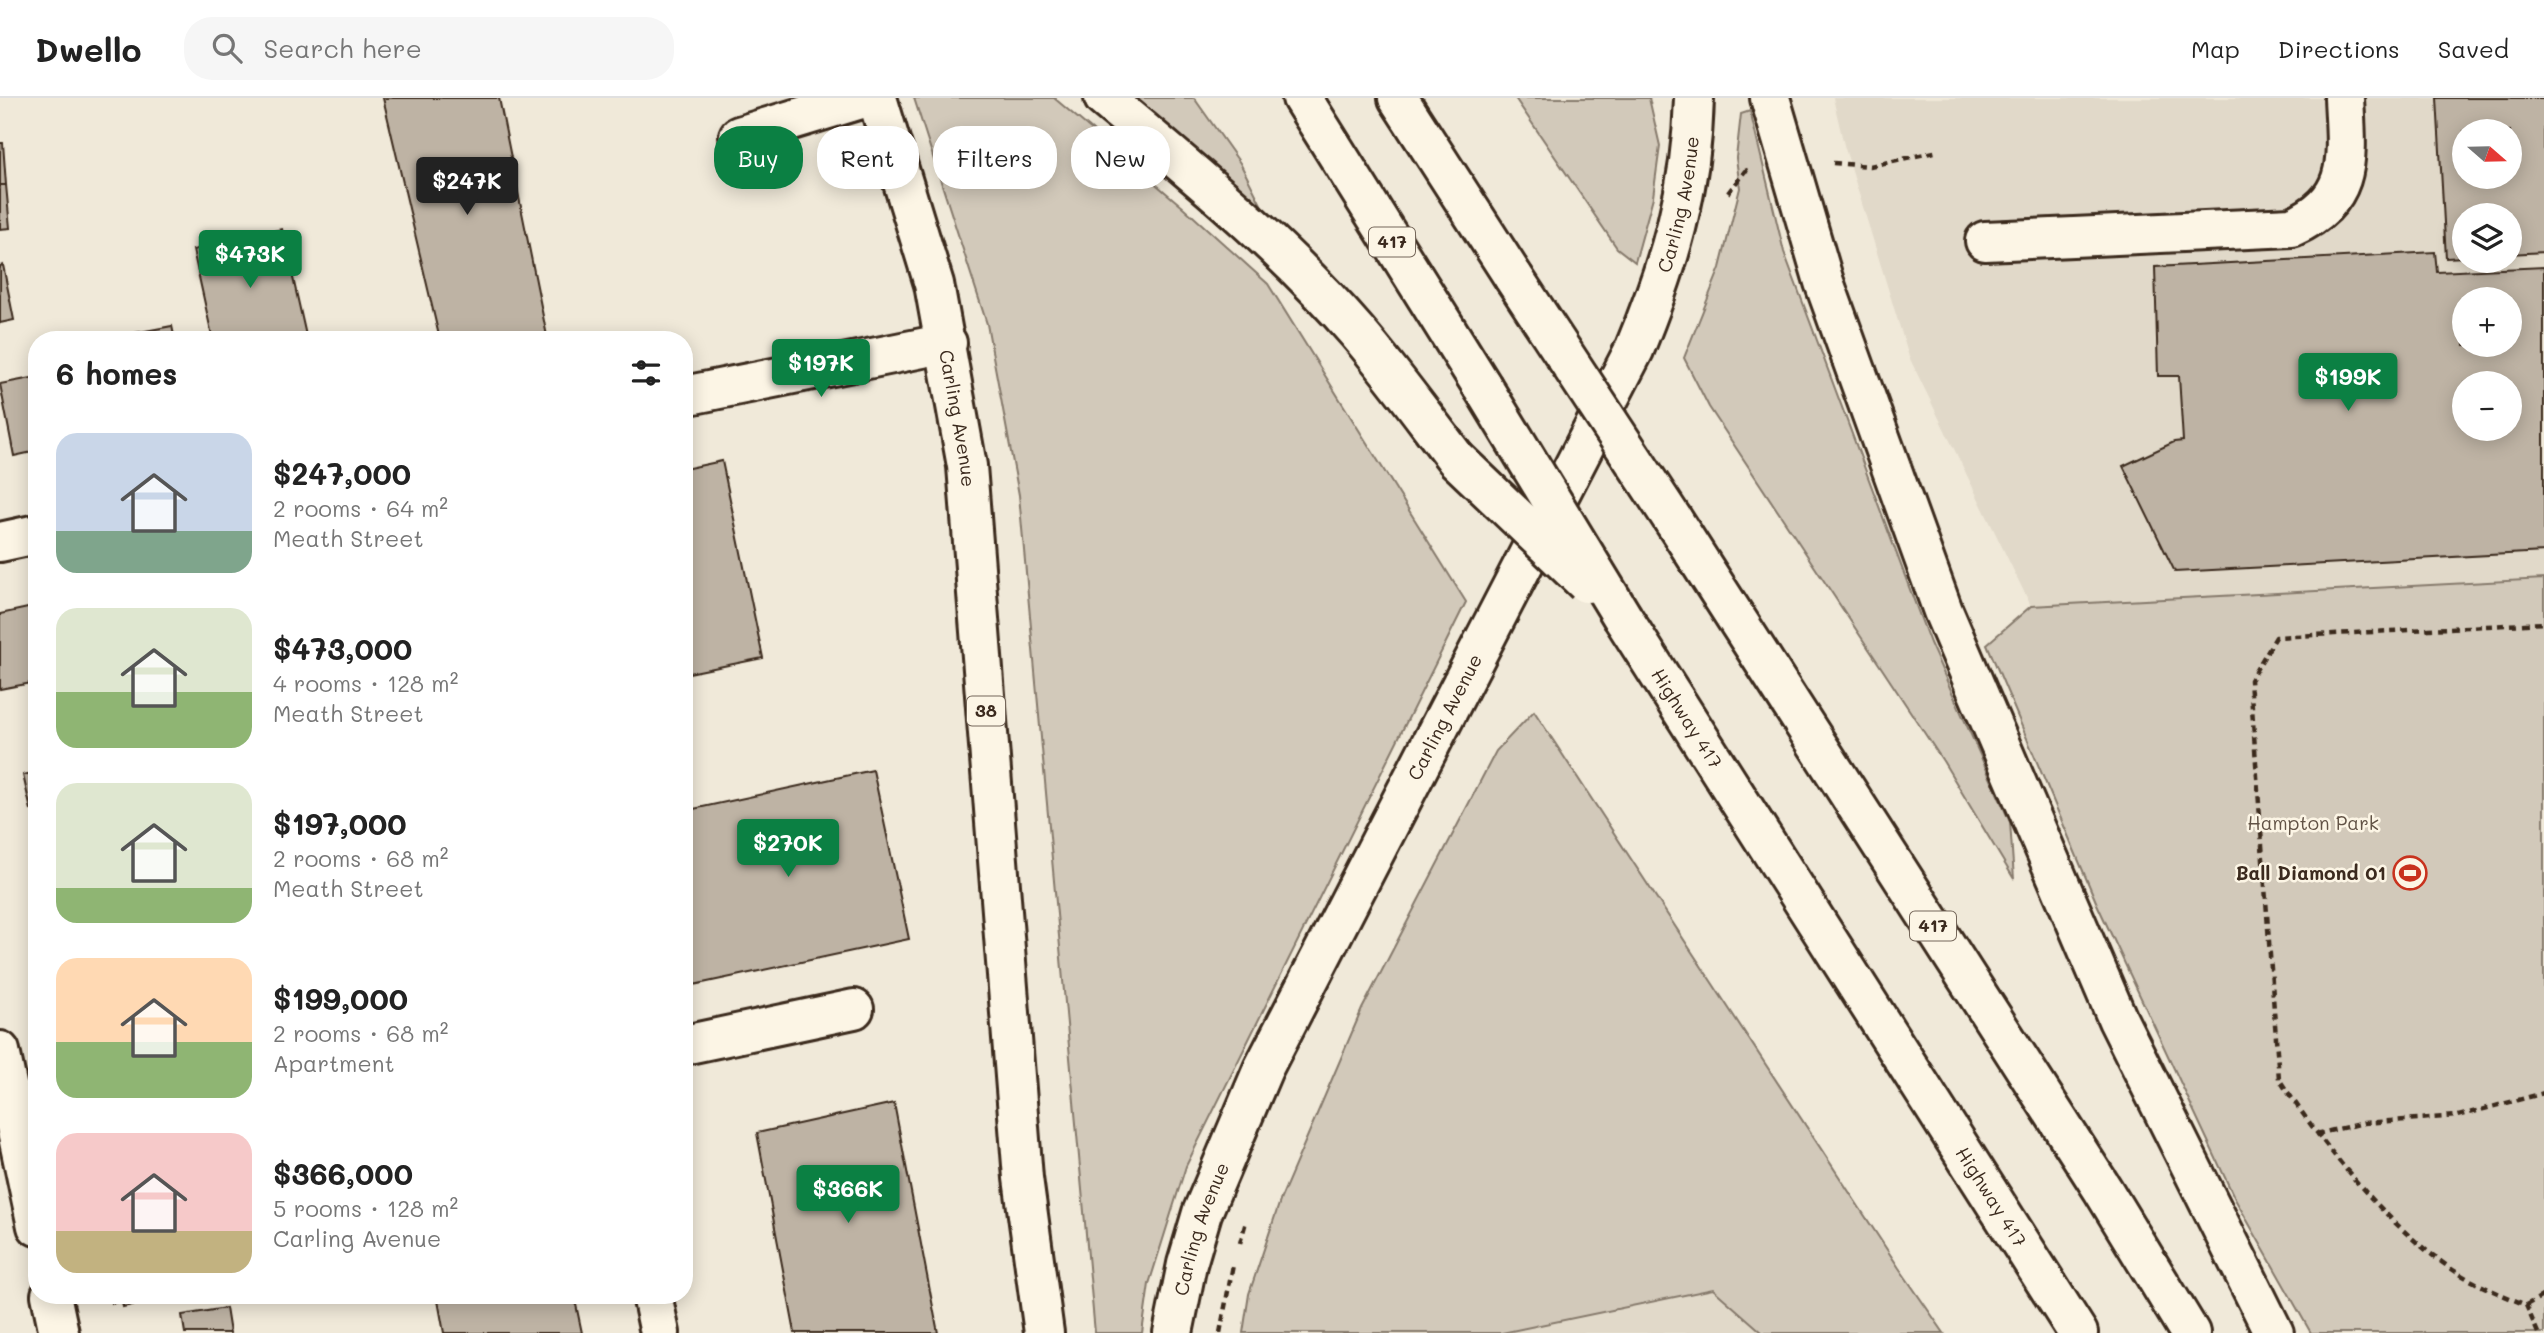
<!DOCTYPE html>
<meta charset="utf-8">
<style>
body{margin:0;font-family:Mali,sans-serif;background:#f6f6f6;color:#222;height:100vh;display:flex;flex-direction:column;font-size:26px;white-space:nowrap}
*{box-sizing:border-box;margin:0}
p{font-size:23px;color:#767676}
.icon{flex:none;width:38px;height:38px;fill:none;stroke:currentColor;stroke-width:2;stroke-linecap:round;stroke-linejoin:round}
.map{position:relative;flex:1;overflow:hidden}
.panel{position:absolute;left:28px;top:233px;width:665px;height:973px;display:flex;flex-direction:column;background:#fff;border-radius:28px;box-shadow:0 4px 18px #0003}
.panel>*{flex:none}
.hud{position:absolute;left:714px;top:28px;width:665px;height:63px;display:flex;gap:14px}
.needle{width:46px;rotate:110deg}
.controls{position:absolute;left:2452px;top:21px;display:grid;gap:14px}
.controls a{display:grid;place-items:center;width:70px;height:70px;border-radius:50%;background:#fff;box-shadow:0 4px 18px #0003;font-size:35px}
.price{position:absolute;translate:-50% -60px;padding:0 16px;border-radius:7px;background:#0b8043;color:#fff;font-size:23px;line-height:46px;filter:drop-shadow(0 2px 4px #0008)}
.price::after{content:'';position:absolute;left:50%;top:42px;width:21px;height:16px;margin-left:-10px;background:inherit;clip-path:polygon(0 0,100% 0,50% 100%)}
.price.selected{background:#222;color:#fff}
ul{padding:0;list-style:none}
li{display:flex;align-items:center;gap:21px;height:175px;padding:0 28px}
li span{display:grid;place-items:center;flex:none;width:196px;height:140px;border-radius:21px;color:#555}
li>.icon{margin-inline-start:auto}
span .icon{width:84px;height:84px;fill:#fffc;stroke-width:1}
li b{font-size:30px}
h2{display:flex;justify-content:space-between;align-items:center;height:84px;padding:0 28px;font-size:30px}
.chip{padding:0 24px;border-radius:28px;background:#fff;box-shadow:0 4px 18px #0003;font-size:24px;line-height:63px}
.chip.selected{background:#0b8043;color:#fff}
header{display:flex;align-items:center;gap:42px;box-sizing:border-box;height:98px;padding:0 35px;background:#fff;border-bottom:2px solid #e0e0e0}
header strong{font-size:33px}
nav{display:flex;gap:38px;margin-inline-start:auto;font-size:24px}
.search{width:490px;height:63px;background:#f6f6f6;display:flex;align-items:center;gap:18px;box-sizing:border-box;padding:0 24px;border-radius:28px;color:#767676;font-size:26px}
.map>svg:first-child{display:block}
.built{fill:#e1d9c9;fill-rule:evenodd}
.green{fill:#d2c9ba;stroke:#867a6c;stroke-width:2}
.building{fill:#beb3a4;stroke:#3b2a1e;stroke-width:2;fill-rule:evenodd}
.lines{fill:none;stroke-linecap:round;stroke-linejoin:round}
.minor-casing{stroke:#3b2a1e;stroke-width:44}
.major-casing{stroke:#3b2a1e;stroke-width:44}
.highway-casing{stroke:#3b2a1e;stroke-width:44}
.path{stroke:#3b2a1e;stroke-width:4.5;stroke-dasharray:7 5;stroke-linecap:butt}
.minor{stroke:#fcf5e5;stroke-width:38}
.major{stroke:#fcf5e5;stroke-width:38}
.highway{stroke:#fcf5e5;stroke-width:38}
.highway-bridge-casing{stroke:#3b2a1e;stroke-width:44;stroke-linecap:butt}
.highway-bridge{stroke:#fcf5e5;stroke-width:38}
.labels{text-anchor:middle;stroke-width:5;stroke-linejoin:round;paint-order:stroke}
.shield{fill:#fcf5e5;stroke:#75675a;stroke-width:2}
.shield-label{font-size:18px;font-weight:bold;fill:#3b2a1e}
.street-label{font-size:19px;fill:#3b2a1e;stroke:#fcf5e5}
.park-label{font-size:19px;fill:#615245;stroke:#fcf5e5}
.poi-label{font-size:19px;font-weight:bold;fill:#3b2a1e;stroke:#fcf5e5;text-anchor:end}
</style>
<header>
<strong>Dwello</strong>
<div class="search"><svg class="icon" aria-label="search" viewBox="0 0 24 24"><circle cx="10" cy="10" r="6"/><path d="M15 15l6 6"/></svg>Search here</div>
<nav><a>Map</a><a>Directions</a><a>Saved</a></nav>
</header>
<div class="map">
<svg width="2544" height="1235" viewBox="0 0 2544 1235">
<rect width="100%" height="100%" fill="#f0e9d9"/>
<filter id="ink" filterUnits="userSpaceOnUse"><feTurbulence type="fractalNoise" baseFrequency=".0143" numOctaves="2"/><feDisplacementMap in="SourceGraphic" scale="14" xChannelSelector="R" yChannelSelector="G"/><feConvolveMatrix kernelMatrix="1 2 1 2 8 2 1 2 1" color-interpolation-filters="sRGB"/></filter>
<g filter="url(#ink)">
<g class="built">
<path d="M1833,0H2544V481L2031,508L1909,259L1844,47ZM2464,33H2510V79H2464ZM2464,117H2510V163H2464ZM2464,201H2510V247H2464ZM2464,285H2510V331H2464Z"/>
<polygon points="1713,1191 1763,1235 1503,1235"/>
</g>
<g class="green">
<polygon points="914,0 1054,0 1184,110 1268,186 1466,504 1186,1068 1149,1186 1142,1235 1095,1235 1019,397 987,226"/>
<polygon points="1129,0 1194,0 1240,65 1271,126"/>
<polygon points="1515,0 1649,0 1660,48 1653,99 1635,164 1617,150"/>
<polygon points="1750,13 1784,154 1930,545 2010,724 2014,781 1943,663 1709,309 1684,260 1720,170 1740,90 1736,60 1741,16"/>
<polygon points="2544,481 2544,1235 2311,1235 2235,1101 2097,806 1987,546 2031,508"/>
<polygon points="1534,613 1899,1170 1944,1235 1763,1235 1713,1191 1502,1235 1243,1235 1249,1196 1281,1100 1362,911 1496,653"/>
</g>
<g class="building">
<polygon points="383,0 499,0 547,238 528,242 440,242"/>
<path d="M2437,0H2544V154L2510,156V117H2464V159L2446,160ZM2464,33H2510V79H2464Z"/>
<polygon points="0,45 3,45 6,87 0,87"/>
<polygon points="0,87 6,87 10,130 0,131"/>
<polygon points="282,131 307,242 213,242 193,152"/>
<path d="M2435,154L2437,174L2544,169V454L2175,474L2123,368L2174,344L2183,343L2179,278H2158L2155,169ZM2464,201H2510V247H2464ZM2464,285H2510V331H2464Z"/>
<polygon points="3,167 14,222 0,225 0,168"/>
<polygon points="172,228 175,242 108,242 108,240"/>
<polygon points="37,279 37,353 14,358 0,286"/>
<polygon points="722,363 763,560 684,576 684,371"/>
<polygon points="37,508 37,584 0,591 0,516"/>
<polygon points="873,672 909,841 684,889 684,713"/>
<polygon points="37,674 37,711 31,712 23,677"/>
<polygon points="894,1005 938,1235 795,1235 757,1035"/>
<polygon points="110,1197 176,1197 123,1209 122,1203 112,1205"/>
<polygon points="437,1197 574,1197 582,1235 444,1235"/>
<polygon points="226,1210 230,1235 185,1235 182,1217"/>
</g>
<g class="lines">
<defs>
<g id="minor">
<polyline points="739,38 864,0"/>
<path d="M1985,143L2292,129C2354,101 2347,60 2344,0"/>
<polyline points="684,298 947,245"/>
<polyline points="0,444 37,436"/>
<polyline points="684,947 854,911"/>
<polyline points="0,953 37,1128"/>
<polyline points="51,1197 59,1235"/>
<polyline points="652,1197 660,1235"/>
</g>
<g id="major">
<path id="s1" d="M877,0L934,186L967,368L1023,1080L1044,1235"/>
<path id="s2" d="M1173,1235L1187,1166L1202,1115L1263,971L1634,252C1669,167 1692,92 1694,0"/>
</g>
<g id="highway">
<path d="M1104,0C1192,74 1283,148 1358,235C1393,276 1424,319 1456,361"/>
<polyline points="1302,0 1482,288"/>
<polyline points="1398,0 1514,180"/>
<polyline points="1770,0 1824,184 1943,513 2118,922 2274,1235"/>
<polyline points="1673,422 2103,1092 2190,1235"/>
<path id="s3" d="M1623,520L2078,1235"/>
</g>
</defs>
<use href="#minor" class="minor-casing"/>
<use href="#major" class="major-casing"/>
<use href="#highway" class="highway-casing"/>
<g class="path">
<polyline points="1833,65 1870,68 1939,53"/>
<polyline points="1728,95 1745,73 1750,71"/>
<polyline points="2316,1036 2364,1025 2458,1018 2544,995"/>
<polyline points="1240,1145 1246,1124"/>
<polyline points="2526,1207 2544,1197"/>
<polyline points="1220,1235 1233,1167"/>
<path d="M2538,1235L2526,1207C2503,1197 2479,1188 2458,1175C2390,1133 2322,1046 2279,981L2250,582L2276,539L2544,525"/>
</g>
<use href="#minor" class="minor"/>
<use href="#major" class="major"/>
<use href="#highway" class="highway"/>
<defs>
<g id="highway-bridge">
<polyline points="1514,180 1673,422"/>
<polyline points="1482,288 1623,520"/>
<polyline points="1456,361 1586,485"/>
</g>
</defs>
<use href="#highway-bridge" class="highway-bridge-casing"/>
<use href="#highway-bridge" class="highway-bridge"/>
</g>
</g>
<defs>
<symbol id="stadium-ring" viewBox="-11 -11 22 22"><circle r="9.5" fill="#fcf5e5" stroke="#c8321e" stroke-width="1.5"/><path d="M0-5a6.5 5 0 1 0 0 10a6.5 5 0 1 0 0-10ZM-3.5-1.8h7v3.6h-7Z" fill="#c8321e"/></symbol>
</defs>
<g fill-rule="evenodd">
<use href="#stadium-ring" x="2391" y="756" width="38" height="38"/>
</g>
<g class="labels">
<g class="shield">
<rect x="1369" y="129.5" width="46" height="29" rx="5"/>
<rect x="967" y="598.5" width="38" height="29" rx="5"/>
<rect x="1910" y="813.5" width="46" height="29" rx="5"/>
</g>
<g class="shield-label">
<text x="1392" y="150">417</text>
<text x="986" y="619">38</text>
<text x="1933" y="834">417</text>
</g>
<g class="street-label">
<text dy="7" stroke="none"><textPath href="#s2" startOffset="1242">Carling Avenue</textPath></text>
<text dy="7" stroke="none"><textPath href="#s1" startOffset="331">Carling Avenue</textPath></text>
<text dy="7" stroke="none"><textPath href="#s2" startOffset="676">Carling Avenue</textPath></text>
<text dy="7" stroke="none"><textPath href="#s3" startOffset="119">Highway 417</textPath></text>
<text dy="7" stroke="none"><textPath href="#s3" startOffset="686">Highway 417</textPath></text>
<text dy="7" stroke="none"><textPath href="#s2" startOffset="108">Carling Avenue</textPath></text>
</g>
<g class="park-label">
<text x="2313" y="732">Hampton Park</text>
</g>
<g class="poi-label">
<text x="2386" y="782">Ball Diamond 01</text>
</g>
</g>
</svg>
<div class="controls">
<a><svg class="needle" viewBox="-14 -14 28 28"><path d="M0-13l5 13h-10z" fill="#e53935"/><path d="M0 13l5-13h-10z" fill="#767676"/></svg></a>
<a><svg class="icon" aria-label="layers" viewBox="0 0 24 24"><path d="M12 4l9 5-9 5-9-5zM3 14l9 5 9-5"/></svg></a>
<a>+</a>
<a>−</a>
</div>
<b class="price selected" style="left:467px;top:119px">$247K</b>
<b class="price" style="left:250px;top:192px">$473K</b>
<b class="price" style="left:821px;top:301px">$197K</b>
<b class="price" style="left:2348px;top:315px">$199K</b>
<b class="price" style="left:788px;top:781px">$270K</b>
<b class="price" style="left:848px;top:1127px">$366K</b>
<div class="hud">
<a class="chip selected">Buy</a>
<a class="chip">Rent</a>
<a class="chip">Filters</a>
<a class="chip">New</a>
</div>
<section class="panel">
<h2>6 homes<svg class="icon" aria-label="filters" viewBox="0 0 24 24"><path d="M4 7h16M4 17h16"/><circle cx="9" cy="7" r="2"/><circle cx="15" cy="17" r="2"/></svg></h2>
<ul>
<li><span style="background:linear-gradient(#c9d6e8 70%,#7fa58c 0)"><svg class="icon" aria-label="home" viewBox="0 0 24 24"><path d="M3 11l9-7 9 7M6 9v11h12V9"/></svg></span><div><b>$247,000</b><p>2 rooms · 64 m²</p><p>Meath Street</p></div></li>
<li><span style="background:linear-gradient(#dfe7d0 60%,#8fb573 0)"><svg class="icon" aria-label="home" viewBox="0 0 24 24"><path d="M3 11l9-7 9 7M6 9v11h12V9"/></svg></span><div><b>$473,000</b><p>4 rooms · 128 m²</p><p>Meath Street</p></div></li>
<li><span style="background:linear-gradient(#dfe7d0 75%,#8fb573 0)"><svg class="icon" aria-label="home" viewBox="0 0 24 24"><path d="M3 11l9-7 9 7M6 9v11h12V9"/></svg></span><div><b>$197,000</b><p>2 rooms · 68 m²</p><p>Meath Street</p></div></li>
<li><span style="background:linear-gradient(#ffd9b3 60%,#8fb573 0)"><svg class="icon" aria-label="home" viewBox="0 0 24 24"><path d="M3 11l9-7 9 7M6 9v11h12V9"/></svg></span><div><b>$199,000</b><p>2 rooms · 68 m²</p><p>Apartment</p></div></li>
<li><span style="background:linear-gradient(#f6c9c9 70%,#c2b280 0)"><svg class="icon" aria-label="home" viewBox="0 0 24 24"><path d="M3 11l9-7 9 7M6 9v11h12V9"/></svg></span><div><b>$366,000</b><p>5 rooms · 128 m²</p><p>Carling Avenue</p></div></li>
</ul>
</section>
</div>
